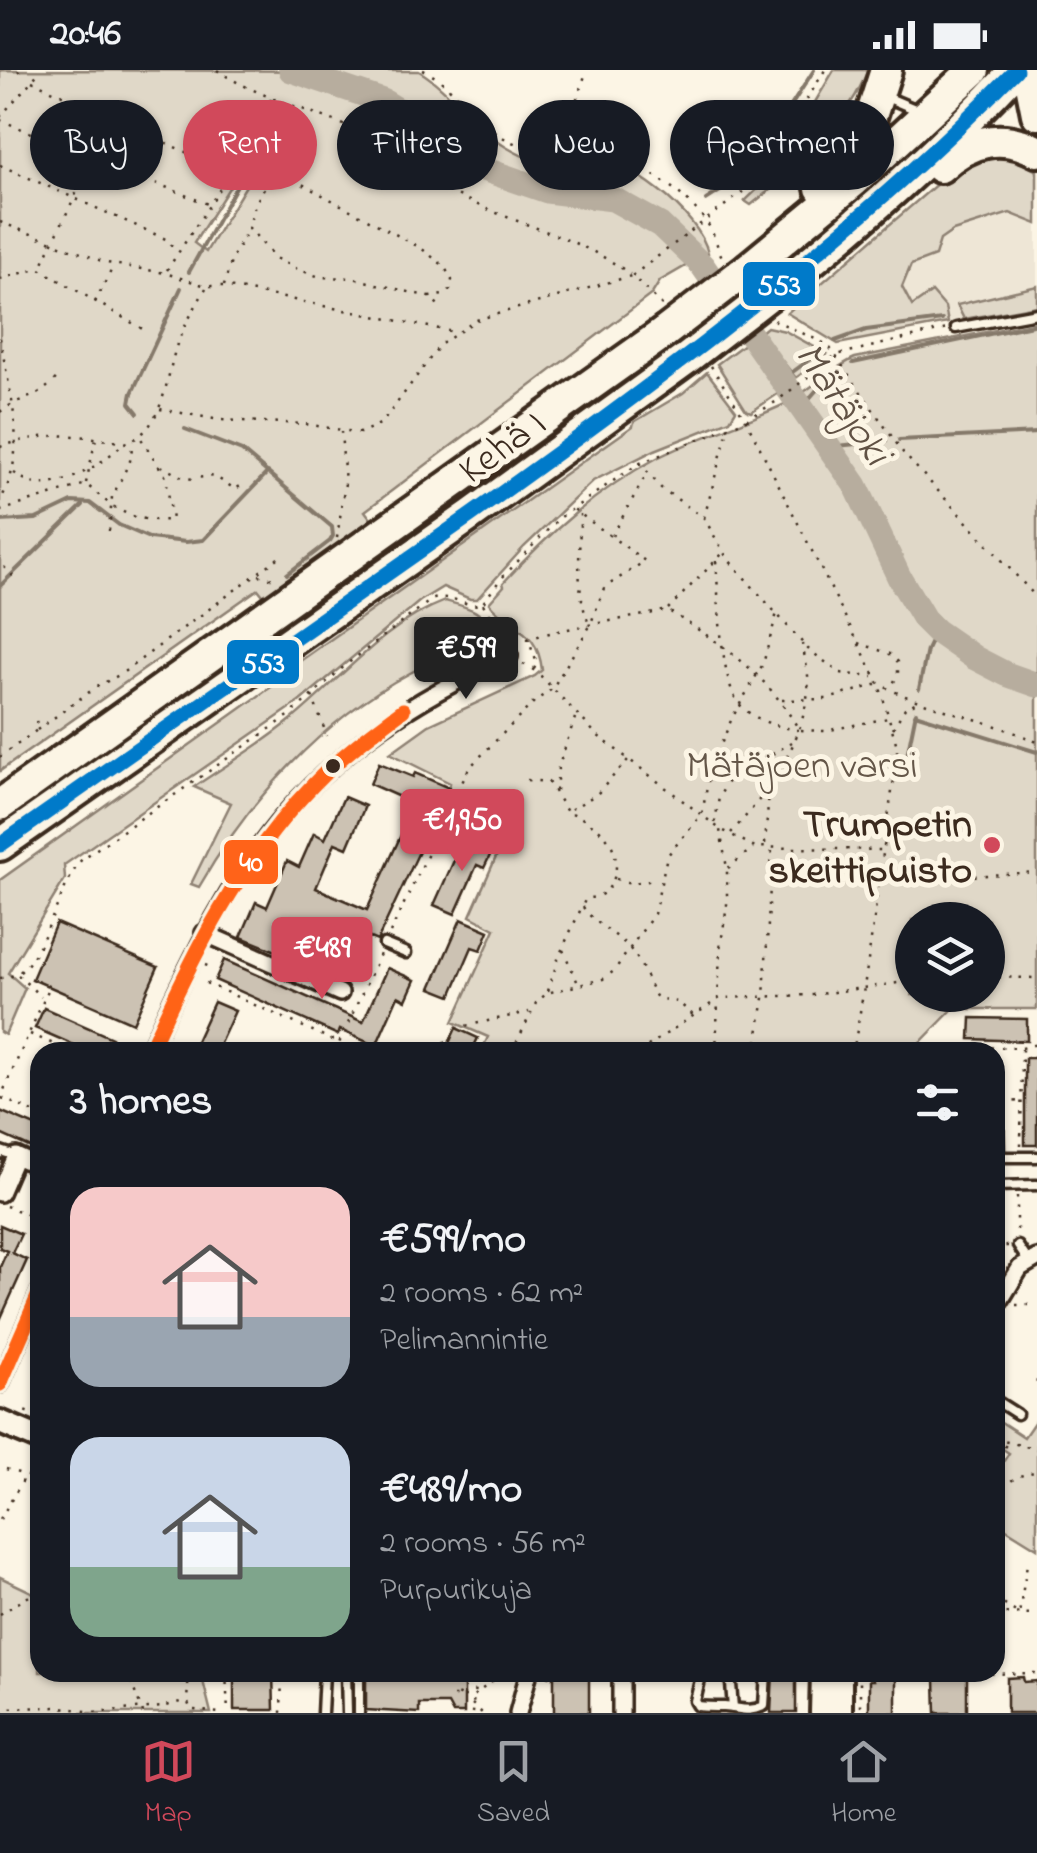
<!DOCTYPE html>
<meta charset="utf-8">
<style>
body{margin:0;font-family:"Indie Flower",sans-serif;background:#242831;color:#f1f3f6;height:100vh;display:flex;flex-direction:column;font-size:38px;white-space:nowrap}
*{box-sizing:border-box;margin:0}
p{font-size:32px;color:#9ea1a6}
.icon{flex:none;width:55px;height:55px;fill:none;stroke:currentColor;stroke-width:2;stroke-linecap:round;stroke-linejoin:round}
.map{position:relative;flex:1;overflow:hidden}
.drawer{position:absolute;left:30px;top:972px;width:975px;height:640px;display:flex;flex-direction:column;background:#171b24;border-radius:30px;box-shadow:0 2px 8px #0004}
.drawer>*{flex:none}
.guide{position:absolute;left:30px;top:30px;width:978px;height:90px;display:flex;gap:20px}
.tools{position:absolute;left:895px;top:832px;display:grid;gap:20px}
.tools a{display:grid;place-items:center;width:110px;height:110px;border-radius:50%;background:#171b24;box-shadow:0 2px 8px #0004;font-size:50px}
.price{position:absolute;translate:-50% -85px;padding:0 22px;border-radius:10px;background:#d1495b;color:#fff;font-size:32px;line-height:65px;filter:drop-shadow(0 2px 5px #0008)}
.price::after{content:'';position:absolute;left:50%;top:60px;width:30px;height:22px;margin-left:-15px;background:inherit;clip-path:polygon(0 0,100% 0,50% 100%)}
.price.active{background:#222;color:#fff}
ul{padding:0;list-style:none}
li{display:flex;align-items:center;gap:30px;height:250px;padding:0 40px}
li span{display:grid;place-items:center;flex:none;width:280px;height:200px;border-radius:30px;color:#555}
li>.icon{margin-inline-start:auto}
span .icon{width:120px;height:120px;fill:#fffc;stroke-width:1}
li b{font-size:42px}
h2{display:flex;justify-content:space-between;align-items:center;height:120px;padding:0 40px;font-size:42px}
.chip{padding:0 35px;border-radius:45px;background:#171b24;box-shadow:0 2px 8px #0004;font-size:35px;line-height:90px}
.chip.active{background:#d1495b;color:#fff}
.status{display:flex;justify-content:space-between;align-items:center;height:70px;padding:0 50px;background:#171b24;direction:ltr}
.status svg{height:28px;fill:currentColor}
.menu{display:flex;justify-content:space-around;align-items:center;height:140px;border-top:2px solid #363941;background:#171b24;font-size:28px;color:#9ea1a6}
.menu a{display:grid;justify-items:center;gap:5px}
.menu .active{color:#d1495b}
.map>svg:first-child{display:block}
.built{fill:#eee6d6}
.green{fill:#e0d8c8;stroke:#8e8173;stroke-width:2.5;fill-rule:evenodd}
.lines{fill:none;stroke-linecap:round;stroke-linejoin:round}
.stream{stroke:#85796b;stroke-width:4}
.river{stroke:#b7ad9e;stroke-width:25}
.building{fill:#ccc2b3;stroke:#3b2a1e;stroke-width:2.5}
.lane-casing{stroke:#3b2a1e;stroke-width:15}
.street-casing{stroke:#3b2a1e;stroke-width:22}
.secondary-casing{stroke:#3b2a1e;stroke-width:30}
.highway-casing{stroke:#3b2a1e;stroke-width:38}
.path{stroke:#3b2a1e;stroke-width:2.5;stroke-dasharray:2.5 8;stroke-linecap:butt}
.lane{stroke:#fcf5e5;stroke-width:8}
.street{stroke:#fcf5e5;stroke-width:15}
.secondary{stroke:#fcf5e5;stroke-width:22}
.highway{stroke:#fcf5e5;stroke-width:30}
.highway-bridge-casing{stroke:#3b2a1e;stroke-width:38;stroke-linecap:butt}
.highway-bridge{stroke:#fcf5e5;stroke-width:30}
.bus-1-casing{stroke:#fcf5e5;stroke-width:22}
.bus-2-casing{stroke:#fcf5e5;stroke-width:22}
.bus-1{stroke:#007ac9;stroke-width:15}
.bus-2{stroke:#ff6319;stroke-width:15}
.bus-dot{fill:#3b2a1e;stroke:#fcf5e5;stroke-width:4}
.poi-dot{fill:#d1495b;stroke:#fcf5e5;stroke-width:4}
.labels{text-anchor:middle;stroke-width:10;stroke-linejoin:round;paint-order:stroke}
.street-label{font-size:40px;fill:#3b2a1e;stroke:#fcf5e5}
.park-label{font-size:40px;fill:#645648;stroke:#fcf5e5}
.poi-label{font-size:40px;font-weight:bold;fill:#3b2a1e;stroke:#fcf5e5;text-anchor:end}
.water-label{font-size:42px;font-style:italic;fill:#605144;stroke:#fcf5e5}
.line-badge{stroke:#fcf5e5;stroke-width:4}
.badge-label{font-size:28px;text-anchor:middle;font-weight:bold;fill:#fff}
</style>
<div class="status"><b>20:46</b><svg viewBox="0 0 49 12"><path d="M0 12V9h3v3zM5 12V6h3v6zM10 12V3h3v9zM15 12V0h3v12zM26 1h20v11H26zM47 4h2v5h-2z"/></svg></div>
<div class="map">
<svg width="1037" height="1643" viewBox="0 0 1037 1643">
<rect width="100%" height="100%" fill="#fcf5e5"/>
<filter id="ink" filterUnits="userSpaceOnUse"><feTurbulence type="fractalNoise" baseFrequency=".01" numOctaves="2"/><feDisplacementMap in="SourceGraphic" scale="20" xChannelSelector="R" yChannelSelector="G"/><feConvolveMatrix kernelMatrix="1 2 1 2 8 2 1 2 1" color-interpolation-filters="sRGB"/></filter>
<g filter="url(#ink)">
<polygon class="built" points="1010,143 1037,154 1037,236 948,253 945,237 932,222 912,236 902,217 911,195 935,186 940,170 953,161"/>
<g class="green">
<path d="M0,0L419,1C452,21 472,56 506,77C523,87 550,100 571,95C576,93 581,89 586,89C626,85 700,145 708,183L660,211L652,224L365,441L374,453L267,530L258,519L0,701ZM250,64L267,86L262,89L206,182L194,173L253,80Z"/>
<path d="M834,0H868C858,23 849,43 825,53L816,75L803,82L780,112L751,135L745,131L772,105Z"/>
<polygon points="978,86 1007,86 1037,101 1037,154 1010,143 953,161 940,170 935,186 911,195 902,217 912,236 932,222 945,237 948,253 838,274 787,243 953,100"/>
<polygon points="1037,216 1037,236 964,249 957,235"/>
<path d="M1037,252V939H953L911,982H481L488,967L453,952L495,859L470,846L508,760L444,730L450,713L390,683L429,655L535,606L542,600C537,557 513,562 489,533L504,516L503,513C549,463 597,420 657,388C698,367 743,354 785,334C809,321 829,300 855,288ZM912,850H988V925H912Z"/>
<polygon points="767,257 785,261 827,284 796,308 760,263"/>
<polygon points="748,271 785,319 751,342 746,340 717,294"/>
<polygon points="673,273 679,279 0,762 0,752 541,371"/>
<polygon points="707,302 736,340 730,350 655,380 593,411 524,477 477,529 470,529 443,517 420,531 299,632 64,795 65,809 8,903 25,918 5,965 0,962 0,810 288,605 286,601 633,356 634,352 683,323"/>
<path d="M445,531C471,538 482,540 495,565C467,577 437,589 410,603C322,650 248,731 199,817L191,814L231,733L194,717C226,695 261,675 291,650C341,609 384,554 445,531Z"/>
<polygon points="995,1348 1024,1367 1037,1348 1037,1478 995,1452 995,1404 1009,1383 995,1374"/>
<polygon points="0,1507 40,1526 40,1602 201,1603 211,1643 0,1643"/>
</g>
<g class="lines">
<g class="stream">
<polyline points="289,8 292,0"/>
<polyline points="706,130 748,103 814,0"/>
<polyline points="189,202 253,86"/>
<polyline points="835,271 866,260 942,250"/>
<polyline points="853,293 1037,254"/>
<polyline points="783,309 824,279"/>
<polyline points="802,337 834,300"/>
<polyline points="138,343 130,333 132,323 181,218"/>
<polyline points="185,359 242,381 332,457 333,466 330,471 287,504"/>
<polyline points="899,370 1037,363"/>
<polyline points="827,377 886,371"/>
<polyline points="0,451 36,449 72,432 90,433 119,455 149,468 186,472 203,470 268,402"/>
<polyline points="0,516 83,435"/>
<polyline points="919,619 927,580 936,561"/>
<polyline points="915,644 1037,682"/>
<polyline points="907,686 916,642"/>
</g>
<polyline class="river" points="291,0 383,31 429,59 453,80 480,98 547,121 613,129 660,155 702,195 856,416 899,507 924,549 936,561 975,588 1006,604 1037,615"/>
</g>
<g class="building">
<polygon points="379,693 413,707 415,703 449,718 377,871 346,858 327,901 241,867 256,832 267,837 287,791 299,797 314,763 325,769 344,727 365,736 347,778 335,773 316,818 367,840 415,734 370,714"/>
<polygon points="465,766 493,779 484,798 477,795 455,844 434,835"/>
<polygon points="461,849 489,861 481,880 472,877 451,926 431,918"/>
<polygon points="56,853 158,897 133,953 32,909"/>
<polygon points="224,890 363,952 387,898 415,910 406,930 398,926 376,976 340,960 338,965 215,910"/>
<polygon points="214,932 235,941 216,982 191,982"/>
<polygon points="44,938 112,968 105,982 90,982 35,958"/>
<polygon points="971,948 1027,949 1027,971 970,969"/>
<polygon points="456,958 478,968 471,982 445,982"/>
<rect x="1025" y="988" width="12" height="87"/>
<polygon points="0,1041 40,1058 40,1082 0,1064"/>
<polygon points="0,1155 21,1164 12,1183 27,1190 0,1250 0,1197 7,1181 0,1178"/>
<polygon points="234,1602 273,1602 274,1640 234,1640"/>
<polygon points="366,1602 464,1602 464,1643 453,1643 448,1634 419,1634 419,1643 366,1640"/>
<rect x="554" y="1602" width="35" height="41"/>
<polygon points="773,1602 796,1602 796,1643 771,1643"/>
<polygon points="872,1606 896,1606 896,1643 869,1643 869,1610 873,1610"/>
<polygon points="967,1607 967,1643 936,1643 935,1608"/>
<polygon points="1023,1607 1024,1612 1037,1611 1037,1643 1007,1643 1007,1608"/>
</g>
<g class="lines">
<defs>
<g id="lane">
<polyline points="884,26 917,40"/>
<polyline points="956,258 1037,243"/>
<polyline points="384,874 406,883"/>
<polyline points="998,1041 999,1087"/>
<polyline points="0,1084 1,1081 16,1086"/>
<polyline points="997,1087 1037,1087"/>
<polyline points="995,1116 1037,1115"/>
<polyline points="1018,1176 1028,1191"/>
<polyline points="995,1330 1017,1344"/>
<polyline points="346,1602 347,1643"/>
<polyline points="359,1602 359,1643"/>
<path d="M702,1602L695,1631L698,1636C707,1637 715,1637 724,1637C740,1638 749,1643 764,1636L766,1602"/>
<polyline points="730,1602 733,1638"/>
<polyline points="322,1643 324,1602"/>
</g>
<g id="street">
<polyline points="204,863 340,923"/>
<path d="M149,982C237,784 305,678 509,586"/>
<polyline points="0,1123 16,1086 40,1097"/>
<polyline points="995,1239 1020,1198 1037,1188"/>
<polyline points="0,1314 40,1222"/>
<polyline points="518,1643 529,1602"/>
<polyline points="621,1643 621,1602"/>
</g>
<g id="secondary">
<polyline points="0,1352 40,1369"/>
<polyline points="822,1643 823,1602"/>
<polyline points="840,1643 840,1602"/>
</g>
<g id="highway">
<polyline points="1037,6 1032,19 1037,44"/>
<path d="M940,97C969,71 1001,62 1037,81"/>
<polyline points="821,118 867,59 886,0"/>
<polyline points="750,197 853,112 974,0"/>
<path d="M770,224C858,155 940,81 1016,0"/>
<polyline points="0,735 665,262"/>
<polyline points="0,775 471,445 686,289"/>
</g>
</defs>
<use href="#lane" class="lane-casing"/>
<use href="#street" class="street-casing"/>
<use href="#secondary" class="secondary-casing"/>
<use href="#highway" class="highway-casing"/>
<g class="path">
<polyline points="18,0 22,5"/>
<path d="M217,0C255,26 302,37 344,55C390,74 424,110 469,131C524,157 579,167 630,204"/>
<path d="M423,0C459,17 475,55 512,72C539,84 566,80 595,83C634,87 687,122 709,156C715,166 718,180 724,191"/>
<polyline points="32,11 229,102"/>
<polyline points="117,38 40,199 146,261"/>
<polyline points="0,47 41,0"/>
<polyline points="0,50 210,135"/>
<polyline points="257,65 275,78"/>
<polyline points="559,79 587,0"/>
<polyline points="0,95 168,170 176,182"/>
<polyline points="278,101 273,83 307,41"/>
<polyline points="0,152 107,193 165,203 206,216 224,216 454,262"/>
<polyline points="167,200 265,50 271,29"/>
<polyline points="0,209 37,199"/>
<polyline points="224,216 232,188 248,160"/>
<path d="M429,227L443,225L450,220L452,210L444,196L421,178L278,101C261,118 253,136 249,158L275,188L297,199L320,207L353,208L429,227L443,239"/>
<polyline points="95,232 114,195"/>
<polyline points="662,235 632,206 757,111 825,0"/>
<polyline points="774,250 828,275 904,384 1037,528"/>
<path d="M0,268C9,323 30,379 0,431"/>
<path d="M711,296L746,350L879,614C929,640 986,648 1037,672"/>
<polyline points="160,339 220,350 305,354 360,363 382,353 440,275 476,250 631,206"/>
<path d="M0,342C25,323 36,333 60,304"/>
<path d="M0,377C47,361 77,364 124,373C164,363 166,306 177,274C185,254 196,236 206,218"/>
<polyline points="640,393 661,418 704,448 727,488 808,579 840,603 873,607"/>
<polyline points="161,396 186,409 214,406 235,419 246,413"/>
<path d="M14,403C21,407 29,413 36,414C68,417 101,394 123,374"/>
<polyline points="86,413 96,368"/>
<path d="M0,441L86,414C116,441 131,452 172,450L166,407L140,367"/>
<path d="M580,444C580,479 575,521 589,554"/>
<polyline points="704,448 728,359"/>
<polyline points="109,461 112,427 130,391 133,371"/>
<polyline points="612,466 647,403"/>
<polyline points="337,468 345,413 341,362"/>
<path d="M716,491C719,523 719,614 741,636C756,651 778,657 798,660"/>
<polyline points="4,497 13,506"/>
<polyline points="259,505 278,510"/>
<polyline points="483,534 503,564 506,575"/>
<polyline points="668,539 722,484"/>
<polyline points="859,573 890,584 898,592 898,604 891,618"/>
<polyline points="523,594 537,602 597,665 720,759 755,777 881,780"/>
<path d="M534,599L537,593L528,569C573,555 621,551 667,540C722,574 766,602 799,660L825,661L888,648"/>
<polyline points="312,626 327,666"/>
<path d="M782,630L828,629L879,614L897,676V690C881,787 871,885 853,982"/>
<polyline points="893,658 905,638 917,632"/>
<polyline points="37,660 96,617 121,604 281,486"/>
<polyline points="719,682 731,706 750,698 792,672"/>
<polyline points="0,687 37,660 36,648"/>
<polyline points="527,710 548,712 569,745"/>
<polyline points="556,721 558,698 575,648"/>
<polyline points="715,753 719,727 729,709"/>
<path d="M731,763C768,722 801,678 808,621C810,606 805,589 802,574"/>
<polyline points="765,774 769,722"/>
<polyline points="728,798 753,778"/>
<polyline points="880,804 922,809 1037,802"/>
<polyline points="616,809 631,813 657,810"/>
<path d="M583,837C595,855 615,862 630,879C643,893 646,911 657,928L678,932L693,945"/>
<polyline points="390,863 469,698 534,632 552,619 590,556 604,518 645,491 572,438"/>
<polyline points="563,880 578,913"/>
<polyline points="205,895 213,898"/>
<polyline points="18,905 41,927"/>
<polyline points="988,907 1037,908"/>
<path d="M0,908C8,907 16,906 22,900C45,880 59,818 82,789L290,645L347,594L431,530C452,522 464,538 482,534L500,510L558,449L638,394L746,350L777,331L836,285L947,259"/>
<polyline points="206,913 337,972"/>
<path d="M548,921L559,886L586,828C617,829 624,789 607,768C598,756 582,748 568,741L597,724L628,690"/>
<polyline points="456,958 529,942"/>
<polyline points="30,964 72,982"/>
<polyline points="335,982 380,884"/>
<polyline points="382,982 383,982"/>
<polyline points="439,982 444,972 449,974"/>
<polyline points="512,982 536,933 547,923 603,909 614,901 654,844 667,786 702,744 710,701 732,648 763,594 777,543"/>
<polyline points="639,982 720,928 812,925 912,911"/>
<polyline points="716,982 720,879 727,836 727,798 720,760"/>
<polyline points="755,982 764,928 772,779"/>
<polyline points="964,982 964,977 1022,978 1037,974"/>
<polyline points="2,1028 40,1045"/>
<polyline points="0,1029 49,918"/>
<polyline points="1004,1032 1021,1031"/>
<polyline points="1021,1076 1022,978"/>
<polyline points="1017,1126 1017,1168"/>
<polyline points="6,1136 40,1149"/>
<polyline points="995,1176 1008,1176"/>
<polyline points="1016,1235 1037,1235"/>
<polyline points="995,1267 1005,1251"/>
<polyline points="1036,1312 1037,1311"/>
<polyline points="26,1343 29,1334"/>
<polyline points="995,1369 1037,1379"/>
<polyline points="995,1396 1006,1374"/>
<polyline points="6,1399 40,1410"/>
<polyline points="995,1424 1016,1407 1037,1401"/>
<polyline points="0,1449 25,1407"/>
<polyline points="995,1529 1019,1544 1027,1494"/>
<polyline points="995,1543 1037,1544"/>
<polyline points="0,1544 31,1525"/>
<polyline points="127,1602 143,1643"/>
<polyline points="189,1602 187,1630 192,1643"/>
<polyline points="226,1602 228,1643"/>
<polyline points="860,1602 860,1643"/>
<polyline points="928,1605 1037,1603"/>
<polyline points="549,1608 550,1602"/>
<polyline points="453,1610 466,1610"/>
<polyline points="453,1626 473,1626 505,1602"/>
<polyline points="458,1626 463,1613 477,1602"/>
<polyline points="472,1634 482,1643"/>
<polyline points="0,1638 61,1637 92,1642 163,1637 187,1630"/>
<polyline points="194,1640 220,1643"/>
<polyline points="281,1643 282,1602"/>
<polyline points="472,1643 475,1616 486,1602"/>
</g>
<use href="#lane" class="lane"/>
<use href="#street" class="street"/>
<use href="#secondary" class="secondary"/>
<use href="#highway" class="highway"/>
<defs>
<g id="highway-bridge">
<polyline points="665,262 750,197"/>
<polyline points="686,289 770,224"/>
</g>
</defs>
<use href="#highway-bridge" class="highway-bridge-casing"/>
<use href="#highway-bridge" class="highway-bridge"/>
<defs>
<path id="bus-1" d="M0,775C158,666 315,556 471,445C663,308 851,169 1016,0"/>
<g id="bus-2">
<path d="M149,982C193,885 239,791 314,714C341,686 372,663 403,640"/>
<polyline points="0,1314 40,1222"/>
</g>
</defs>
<use href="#bus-1" class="bus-1-casing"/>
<use href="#bus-2" class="bus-2-casing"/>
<use href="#bus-1" class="bus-1"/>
<use href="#bus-2" class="bus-2"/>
</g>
</g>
<circle class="bus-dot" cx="333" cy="696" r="9"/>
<circle class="poi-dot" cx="992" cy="775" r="10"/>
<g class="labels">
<g class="street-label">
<text transform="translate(501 375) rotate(-36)" y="14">Kehä I</text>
</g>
<g class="park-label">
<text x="802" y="707">Mätäjoen varsi</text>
</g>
<g class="poi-label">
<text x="972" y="766">Trumpetin<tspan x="972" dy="46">skeittipuisto</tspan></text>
</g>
<g class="water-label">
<text transform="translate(845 332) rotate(56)" y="15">Mätäjoki</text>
</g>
</g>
<g class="line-badge">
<rect x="741" y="190" width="76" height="48" rx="10" fill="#007ac9"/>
<rect x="225" y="568" width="76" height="48" rx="10" fill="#007ac9"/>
<rect x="222" y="768" width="58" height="48" rx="10" fill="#ff6319"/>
</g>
<g class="badge-label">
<text x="779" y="224">553</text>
<text x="263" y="602">553</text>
<text x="251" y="801">40</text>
</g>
</svg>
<div class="tools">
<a><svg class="icon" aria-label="layers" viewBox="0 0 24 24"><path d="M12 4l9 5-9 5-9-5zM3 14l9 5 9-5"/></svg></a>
</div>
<b class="price active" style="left:466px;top:632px">€599</b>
<b class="price" style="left:462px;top:804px">€1,950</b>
<b class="price" style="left:322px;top:932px">€489</b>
<div class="guide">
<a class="chip">Buy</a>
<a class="chip active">Rent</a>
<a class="chip">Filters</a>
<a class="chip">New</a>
<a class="chip">Apartment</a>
</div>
<section class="drawer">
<h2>3 homes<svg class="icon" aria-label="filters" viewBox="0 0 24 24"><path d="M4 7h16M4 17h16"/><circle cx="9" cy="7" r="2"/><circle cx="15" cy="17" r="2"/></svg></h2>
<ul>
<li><span style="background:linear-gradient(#f6c9c9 65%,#9aa5b1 0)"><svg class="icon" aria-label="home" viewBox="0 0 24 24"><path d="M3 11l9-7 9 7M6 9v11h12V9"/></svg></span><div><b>€599/mo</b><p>2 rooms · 62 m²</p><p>Pelimannintie</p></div></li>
<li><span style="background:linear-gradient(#c9d6e8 65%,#7fa58c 0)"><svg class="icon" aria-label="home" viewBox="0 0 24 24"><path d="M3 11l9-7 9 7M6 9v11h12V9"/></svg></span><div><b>€489/mo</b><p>2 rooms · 56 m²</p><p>Purpurikuja</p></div></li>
</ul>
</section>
</div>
<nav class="menu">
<a class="active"><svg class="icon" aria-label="map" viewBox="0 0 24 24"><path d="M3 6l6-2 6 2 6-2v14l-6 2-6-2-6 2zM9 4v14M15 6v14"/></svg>Map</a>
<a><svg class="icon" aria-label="saved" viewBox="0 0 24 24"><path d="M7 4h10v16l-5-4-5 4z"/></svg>Saved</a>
<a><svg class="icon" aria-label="home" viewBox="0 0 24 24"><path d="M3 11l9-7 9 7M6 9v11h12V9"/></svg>Home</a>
</nav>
